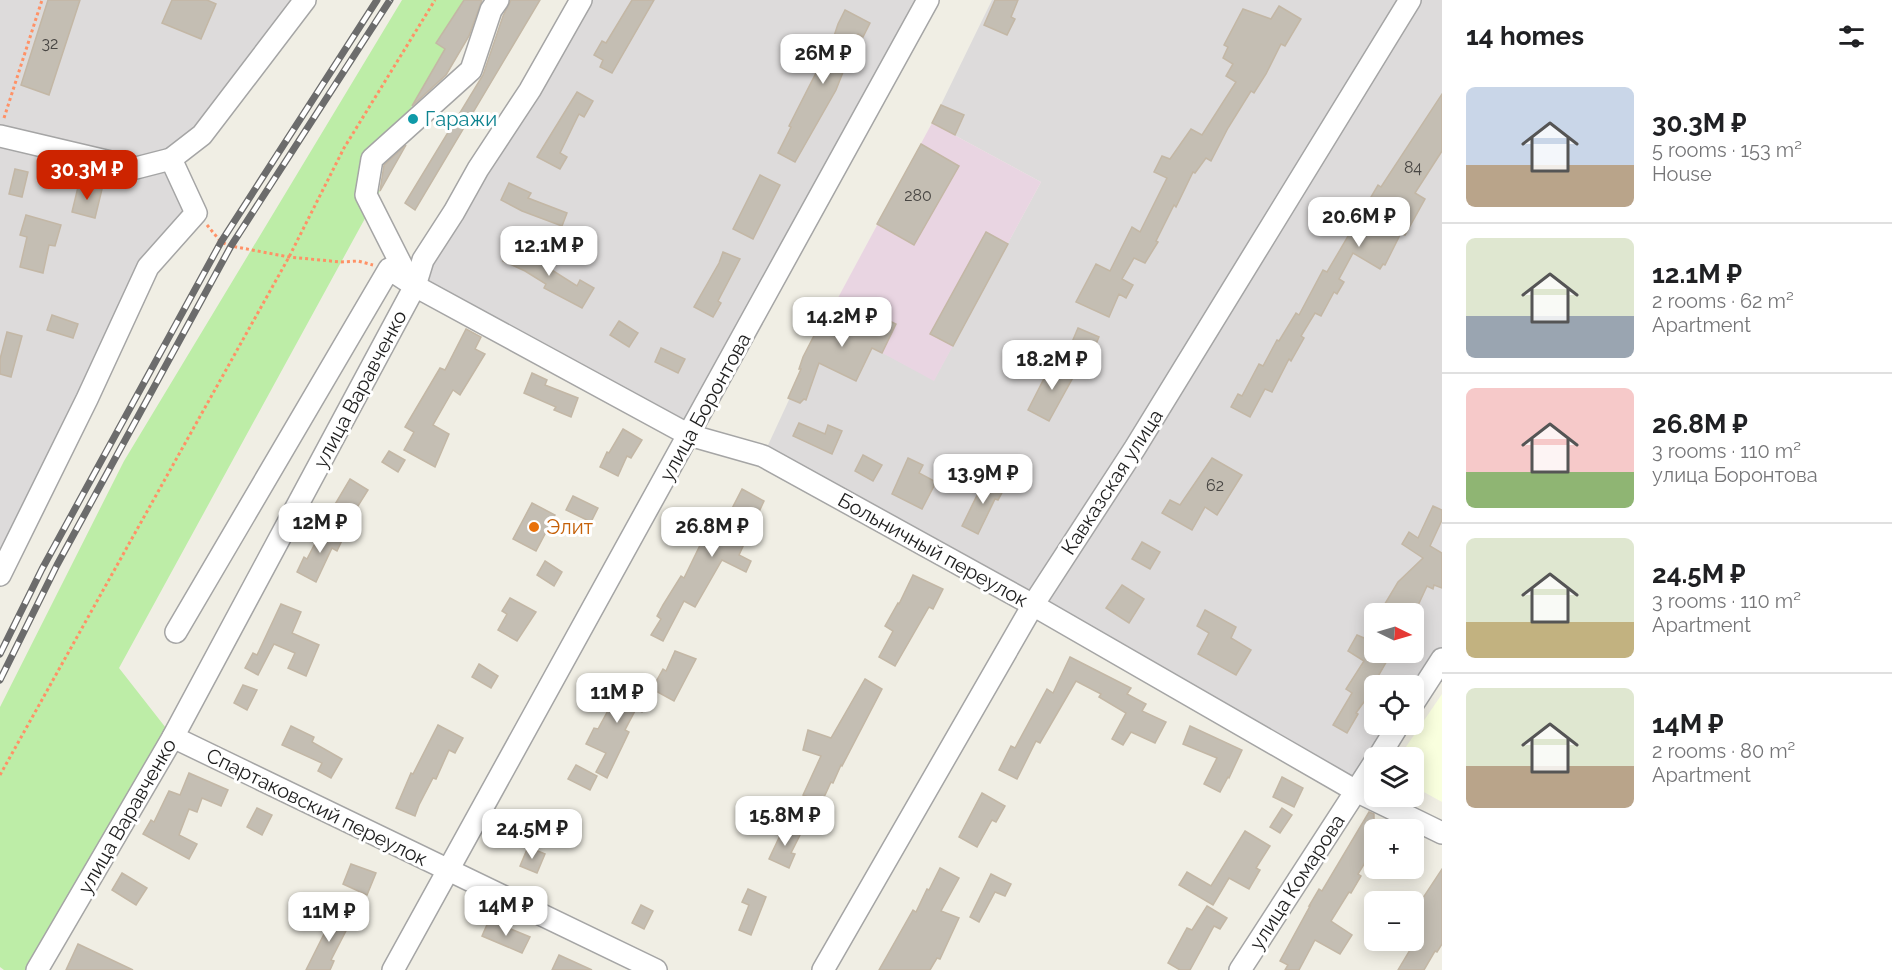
<!DOCTYPE html>
<meta charset="utf-8">
<style>
body{margin:0;font-family:Raleway,sans-serif;background:#f6f6f6;color:#202124;height:100vh;display:flex;flex-direction:column;font-size:22px;white-space:nowrap}
*{box-sizing:border-box;margin:0}
p{font-size:20px;color:#757577}
.icon{flex:none;width:33px;height:33px;fill:none;stroke:currentColor;stroke-width:2;stroke-linecap:round;stroke-linejoin:round}
.map{position:relative;flex:1;overflow:hidden}
.drawer{display:flex;flex-direction:column;background:#fff;width:450px}
.drawer>*{flex:none}
.needle{width:39px;rotate:95deg}
.buttons{position:absolute;left:1364px;top:603px;display:grid;gap:12px}
.buttons a{display:grid;place-items:center;width:60px;height:60px;border-radius:9px;background:#fff;box-shadow:0 3px 15px #0003;font-size:30px}
.price{position:absolute;translate:-50% -51px;padding:0 14px;border-radius:12px;background:#fff;color:#222;font-size:20px;line-height:39px;filter:drop-shadow(0 2px 3px #0008)}
.price::after{content:'';position:absolute;left:50%;top:36px;width:18px;height:14px;margin-left:-9px;background:inherit;clip-path:polygon(0 0,100% 0,50% 100%)}
.price.current{background:#cd2400;color:#fff}
ul{padding:0;list-style:none}
li{display:flex;align-items:center;gap:18px;height:150px;padding:0 24px}
li+li{border-top:2px solid #e0e0e0}
li span{display:grid;place-items:center;flex:none;width:168px;height:120px;border-radius:9px;color:#555}
li>.icon{margin-inline-start:auto}
span .icon{width:72px;height:72px;fill:#fffc;stroke-width:1}
li b{font-size:26px}
h2{display:flex;justify-content:space-between;align-items:center;height:72px;padding:0 24px;font-size:26px}
main{display:flex;flex:1;min-height:0}
.map>svg:first-child{display:block}
.residential{fill:#dddbdb;fill-rule:evenodd}
.industrial{fill:#e9d5e2}
.education{fill:#f9ffde}
.grass{fill:#bdeda7}
.building{fill:#c4beb3;stroke:#c3b7a5;stroke-width:1.5}
.lines{fill:none;stroke-linecap:round;stroke-linejoin:round}
.minor-casing{stroke:#a5a5a5;stroke-width:24}
.path{stroke:#ff9166;stroke-width:3;stroke-dasharray:3 3;stroke-linecap:butt}
.minor{stroke:#fff;stroke-width:21}
.rail-casing{stroke:#6c6c6c;stroke-width:7}
.rail{stroke:#fff;stroke-width:4.5;stroke-dasharray:14;stroke-linecap:butt}
.culture-dot{fill:#0f9aa8;stroke:#fff;stroke-width:2}
.food-dot{fill:#e8710a;stroke:#fff;stroke-width:2}
.labels{text-anchor:middle;stroke-width:6;stroke-linejoin:round;paint-order:stroke}
.number-label{font-size:16px;fill:#484643}
.culture-label{font-size:20px;fill:#0d838f;stroke:#fff;text-anchor:start}
.street-label{font-size:20px;fill:#1e1e1e;stroke:#fff}
.food-label{font-size:20px;fill:#c56008;stroke:#fff;text-anchor:start}
</style>
<main>
<div class="map">
<svg width="1442" height="970" viewBox="0 0 1442 970">
<rect width="100%" height="100%" fill="#f0eee4"/>
<g class="residential">
<polygon points="0,0 305,0 172,159 196,213 148,267 0,575"/>
<polygon points="581,0 928,0 689,435 415,286"/>
<path d="M992,0H1442V659L1413,686H1374V724L1399,725L1356,791L763,456L825,322L934,380L1041,182L932,123ZM1374,614H1413V652H1374Z"/>
</g>
<polygon class="industrial" points="932,123 1041,182 934,381 825,322"/>
<polygon class="education" points="1442,694 1442,802 1413,786 1413,758 1399,757"/>
<polygon class="grass" points="402,0 464,0 436,43 445,49 371,177 380,191 119,668 173,737 37,970 4,970 0,967 0,707 124,461"/>
<g class="building">
<polygon points="48,0 80,0 49,95 21,85"/>
<polygon points="172,0 207,0 216,4 201,39 162,23"/>
<polygon points="464,0 482,0 469,36 446,75 412,106 445,49 436,43"/>
<polygon points="511,0 540,0 415,210 405,203 483,75 503,16"/>
<polygon points="632,0 654,0 612,73 600,67 603,60 594,55 602,41 606,43"/>
<polygon points="995,0 1018,0 1011,17 1015,19 1007,35 984,25"/>
<polygon points="1279,6 1301,19 1285,46 1281,44 1266,74 1254,93 1251,91 1228,128 1211,161 1206,158 1195,173 1193,172 1176,207 1174,205 1156,241 1158,242 1145,263 1134,258 1122,279 1133,285 1126,298 1119,294 1109,317 1076,302 1096,264 1110,271 1132,227 1140,232 1167,178 1154,172 1162,156 1170,159 1191,129 1202,135 1236,82 1226,76 1233,64 1223,58 1228,47 1224,45 1243,9 1271,19"/>
<polygon points="845,10 870,23 863,37 858,34 836,90 795,162 778,153 791,127 789,126 819,67 823,69 838,24"/>
<polygon points="577,92 593,101 584,117 579,114 560,153 567,157 560,169 537,157"/>
<polygon points="1442,94 1442,151 1415,193 1425,199 1405,235 1401,233 1385,265 1383,264 1380,269 1353,253 1339,279 1344,282 1337,294 1334,292 1321,316 1315,313 1301,336 1304,338 1291,361 1289,359 1272,392 1265,389 1250,417 1231,407 1238,394 1242,396 1259,364 1263,366 1277,340 1279,341 1296,313 1299,315 1323,270 1327,272 1378,185 1381,187"/>
<polygon points="941,105 964,115 955,135 932,123"/>
<polygon points="921,144 959,166 914,245 877,224"/>
<polygon points="406,145 380,191 384,165"/>
<polygon points="15,169 28,172 22,197 9,194"/>
<polygon points="760,175 780,185 753,239 733,229"/>
<polygon points="79,183 102,189 95,218 72,212"/>
<polygon points="509,183 531,193 528,198 567,213 562,226 522,211 501,200"/>
<polygon points="26,215 61,225 55,246 49,245 43,273 20,267 27,237 20,235"/>
<polygon points="986,232 1008,244 953,346 930,334"/>
<polygon points="510,244 549,264 547,267 577,286 580,280 594,288 582,308 544,288 546,284 525,271 503,261"/>
<polygon points="723,252 740,259 718,301 721,303 713,317 694,307 719,263"/>
<polygon points="857,305 896,324 882,353 872,348 856,381 819,363 806,400 804,399 800,403 788,398 801,369 799,369 803,357 818,328 821,329 830,313 850,321"/>
<polygon points="52,315 78,324 73,338 47,330"/>
<polygon points="619,321 638,333 629,347 610,335"/>
<polygon points="1078,328 1099,337 1093,351 1072,342"/>
<polygon points="466,329 481,337 475,349 485,354 460,395 453,390 433,425 449,434 435,467 404,450 414,432 405,427 440,368 445,370"/>
<polygon points="7,332 22,336 11,377 0,374 0,359"/>
<polygon points="661,348 685,359 678,373 655,362"/>
<polygon points="1053,361 1076,372 1049,421 1028,410"/>
<polygon points="532,373 547,380 545,385 578,398 571,417 554,410 556,407 524,393"/>
<polygon points="799,423 825,434 828,425 842,431 832,454 793,436"/>
<polygon points="623,429 642,440 631,458 627,456 618,476 600,467 607,452 609,453"/>
<polygon points="389,451 405,460 398,472 382,462"/>
<polygon points="863,455 882,465 873,481 855,471"/>
<polygon points="908,458 923,465 919,473 936,482 922,509 892,494"/>
<polygon points="1212,458 1242,475 1217,515 1205,507 1192,530 1162,513 1170,500 1180,505"/>
<polygon points="986,477 1005,487 998,500 995,499 978,534 962,526"/>
<polygon points="350,479 368,490 351,517 334,506"/>
<polygon points="742,489 764,501 739,555 751,561 746,572 722,560 695,607 684,601 663,641 651,635 661,619 657,616 663,605 681,576 684,578 706,533 701,530 707,518 723,526"/>
<polygon points="573,496 598,508 591,522 566,510"/>
<polygon points="532,503 555,515 536,551 513,539"/>
<polygon points="1433,506 1442,510 1442,520 1430,546 1442,553 1442,588 1434,585 1433,589 1427,586 1414,614 1394,614 1383,607 1398,582 1423,558 1402,544 1409,532 1418,538"/>
<polygon points="324,526 344,536 337,551 332,548 316,582 297,572 304,557 307,559"/>
<polygon points="1142,542 1160,552 1150,569 1132,559"/>
<polygon points="545,561 562,572 554,586 537,575"/>
<polygon points="913,575 943,589 933,609 929,607 895,666 879,657 893,631 885,626 898,603 899,604"/>
<polygon points="1122,585 1144,599 1129,623 1106,608"/>
<polygon points="510,598 536,612 517,641 498,630 507,614 502,611"/>
<polygon points="281,604 301,612 292,633 319,645 306,676 288,668 295,653 274,644 258,675 245,668 253,653 257,655"/>
<polygon points="1205,610 1236,627 1231,638 1251,650 1236,675 1198,654 1209,633 1197,626"/>
<polygon points="1374,622 1374,652 1392,652 1372,687 1374,688 1356,713 1358,714 1347,733 1333,725 1352,693 1346,689 1364,661 1348,651 1357,635 1364,638"/>
<polygon points="675,651 696,659 674,701 652,689 663,669 666,671"/>
<polygon points="1070,657 1131,688 1127,694 1146,704 1142,711 1166,722 1155,743 1131,732 1123,745 1112,739 1126,713 1099,697 1101,694 1076,681 1040,743 1036,741 1017,779 999,770 1011,746 1015,748 1047,689 1053,693"/>
<polygon points="479,664 498,676 491,688 472,677"/>
<polygon points="625,679 651,691 642,712 636,709 625,730 629,732 607,778 596,772 606,753 586,744 594,728 598,729"/>
<polygon points="865,679 882,689 842,766 841,765 833,783 831,782 820,806 809,801 810,798 803,795 821,756 803,750 808,730 831,738"/>
<polygon points="243,685 257,690 247,710 234,703"/>
<polygon points="438,725 463,738 455,753 449,750 436,779 433,778 419,805 415,816 396,808 411,773 413,774"/>
<polygon points="291,726 314,737 312,742 342,759 331,778 318,771 322,763 282,745"/>
<polygon points="1190,726 1242,750 1229,778 1228,777 1220,792 1204,784 1217,758 1183,744"/>
<polygon points="576,765 597,776 590,790 568,779"/>
<polygon points="189,773 228,790 221,806 202,798 197,812 189,809 179,835 197,844 189,859 143,834 151,820 154,822 169,791 180,795"/>
<polygon points="1282,777 1303,788 1294,807 1273,797"/>
<polygon points="982,793 1005,806 996,822 992,820 977,847 959,837"/>
<polygon points="257,808 272,815 262,835 247,827"/>
<polygon points="1282,808 1292,815 1280,833 1270,827"/>
<polygon points="1369,812 1374,814 1374,820 1391,830 1374,830 1374,848 1358,874 1361,876 1351,893 1349,892 1331,921 1352,935 1340,954 1315,940 1299,970 1285,970 1288,965 1280,961 1310,906 1309,906 1319,889 1322,891"/>
<polygon points="785,825 801,833 791,853 795,854 789,868 769,859"/>
<polygon points="1245,831 1270,846 1256,868 1260,870 1249,889 1229,878 1213,905 1179,885 1187,872 1211,886"/>
<polygon points="528,847 545,854 537,873 520,866"/>
<polygon points="351,864 376,873 367,895 343,884"/>
<polygon points="940,868 959,878 941,911 959,918 940,959 937,958 930,970 879,970 913,910 916,912 927,889 929,890"/>
<polygon points="1442,869 1442,944 1437,952 1435,951 1424,970 1398,970 1416,940 1413,938 1413,913"/>
<polygon points="122,873 147,888 136,905 112,890"/>
<polygon points="991,874 1011,884 1005,896 995,892 979,922 970,917"/>
<polygon points="748,889 766,897 751,935 739,930 749,905 742,902"/>
<polygon points="641,905 653,911 644,929 632,923"/>
<polygon points="1207,906 1227,918 1220,929 1214,926 1190,970 1180,970 1168,963 1187,928 1192,930"/>
<polygon points="333,912 351,921 331,960 334,961 330,970 306,970 325,932 323,931"/>
<polygon points="489,920 530,937 522,953 482,936"/>
<polygon points="78,944 133,970 66,970"/>
<polygon points="559,955 592,970 552,970"/>
</g>
<g class="lines">
<defs>
<g id="minor">
<polyline points="0,136 136,168 171,159 202,135 305,0"/>
<polyline points="409,280 366,195 372,159 471,70 491,10 498,0"/>
<polyline points="0,575 87,399 148,267 196,213 171,159"/>
<polyline points="176,632 389,269 415,286 689,435 763,456 1033,605 1356,791 1442,833"/>
<polyline points="1413,704 1442,659"/>
<polyline points="173,737 656,970"/>
<polyline points="1378,758 1399,724"/>
<polyline points="37,970 173,737 415,286 423,260 454,212 478,169 530,90 581,0"/>
<polyline points="393,970 928,0"/>
<polyline points="823,970 1033,605 1135,448 1410,0"/>
<polyline points="1240,970 1374,763"/>
</g>
</defs>
<use href="#minor" class="minor-casing"/>
<g class="path">
<polyline points="4,118 42,0"/>
<polyline points="207,225 221,242 231,246 289,257 341,262 358,261 373,265"/>
<polyline points="0,775 289,257 344,148 435,0"/>
</g>
<use href="#minor" class="minor"/>
<defs>
<g id="rail">
<polyline points="0,654 42,569 221,242 377,0"/>
<polyline points="0,680 57,565 231,246 390,0"/>
</g>
</defs>
<use href="#rail" class="rail-casing"/>
<use href="#rail" class="rail"/>
</g>
<circle class="culture-dot" cx="413" cy="119" r="6"/>
<circle class="food-dot" cx="534" cy="527" r="6"/>
<g class="labels">
<g class="number-label">
<text x="50" y="49">32</text>
<text x="1413" y="173">84</text>
<text x="918" y="201">280</text>
<text x="1215" y="491">62</text>
</g>
<g class="culture-label">
<text x="425" y="126">Гаражи</text>
</g>
<g class="street-label">
<text transform="translate(360 389) rotate(-62)" y="7">улица Варавченко</text>
<text transform="translate(705 407) rotate(-61)" y="7">улица Боронтова</text>
<text transform="translate(1112 482) rotate(-57)" y="7">Кавказская улица</text>
<text transform="translate(933 550) rotate(29)" y="7">Больничный переулок</text>
<text transform="translate(317 807) rotate(26)" y="7">Спартаковский переулок</text>
<text transform="translate(127 816) rotate(-60)" y="7">улица Варавченко</text>
<text transform="translate(1297 882) rotate(-57)" y="7">улица Комарова</text>
</g>
<g class="food-label">
<text x="546" y="534">Элит</text>
</g>
</g>
</svg>
<div class="buttons">
<a><svg class="needle" viewBox="-14 -14 28 28"><path d="M0-13l5 13h-10z" fill="#e53935"/><path d="M0 13l5-13h-10z" fill="#757577"/></svg></a>
<a><svg class="icon" aria-label="locate" viewBox="0 0 24 24"><circle cx="12" cy="12" r="6"/><path d="M12 2v4M12 18v4M2 12h4M18 12h4"/></svg></a>
<a><svg class="icon" aria-label="layers" viewBox="0 0 24 24"><path d="M12 4l9 5-9 5-9-5zM3 14l9 5 9-5"/></svg></a>
<a>+</a>
<a>−</a>
</div>
<b class="price" style="left:823px;top:85px">26M ₽</b>
<b class="price current" style="left:87px;top:201px">30.3M ₽</b>
<b class="price" style="left:1359px;top:248px">20.6M ₽</b>
<b class="price" style="left:549px;top:277px">12.1M ₽</b>
<b class="price" style="left:842px;top:348px">14.2M ₽</b>
<b class="price" style="left:1052px;top:391px">18.2M ₽</b>
<b class="price" style="left:983px;top:505px">13.9M ₽</b>
<b class="price" style="left:320px;top:554px">12M ₽</b>
<b class="price" style="left:712px;top:558px">26.8M ₽</b>
<b class="price" style="left:617px;top:724px">11M ₽</b>
<b class="price" style="left:785px;top:847px">15.8M ₽</b>
<b class="price" style="left:532px;top:860px">24.5M ₽</b>
<b class="price" style="left:506px;top:937px">14M ₽</b>
<b class="price" style="left:329px;top:943px">11M ₽</b>
</div>
<section class="drawer">
<h2>14 homes<svg class="icon" aria-label="filters" viewBox="0 0 24 24"><path d="M4 7h16M4 17h16"/><circle cx="9" cy="7" r="2"/><circle cx="15" cy="17" r="2"/></svg></h2>
<ul>
<li><span style="background:linear-gradient(#c9d6e8 65%,#b9a48a 0)"><svg class="icon" aria-label="home" viewBox="0 0 24 24"><path d="M3 11l9-7 9 7M6 9v11h12V9"/></svg></span><div><b>30.3M ₽</b><p>5 rooms · 153 m²</p><p>House</p></div></li>
<li><span style="background:linear-gradient(#dfe7d0 65%,#9aa5b1 0)"><svg class="icon" aria-label="home" viewBox="0 0 24 24"><path d="M3 11l9-7 9 7M6 9v11h12V9"/></svg></span><div><b>12.1M ₽</b><p>2 rooms · 62 m²</p><p>Apartment</p></div></li>
<li><span style="background:linear-gradient(#f6c9c9 70%,#8fb573 0)"><svg class="icon" aria-label="home" viewBox="0 0 24 24"><path d="M3 11l9-7 9 7M6 9v11h12V9"/></svg></span><div><b>26.8M ₽</b><p>3 rooms · 110 m²</p><p>улица Боронтова</p></div></li>
<li><span style="background:linear-gradient(#dfe7d0 70%,#c2b280 0)"><svg class="icon" aria-label="home" viewBox="0 0 24 24"><path d="M3 11l9-7 9 7M6 9v11h12V9"/></svg></span><div><b>24.5M ₽</b><p>3 rooms · 110 m²</p><p>Apartment</p></div></li>
<li><span style="background:linear-gradient(#dfe7d0 65%,#b9a48a 0)"><svg class="icon" aria-label="home" viewBox="0 0 24 24"><path d="M3 11l9-7 9 7M6 9v11h12V9"/></svg></span><div><b>14M ₽</b><p>2 rooms · 80 m²</p><p>Apartment</p></div></li>
</ul>
</section>
</main>
